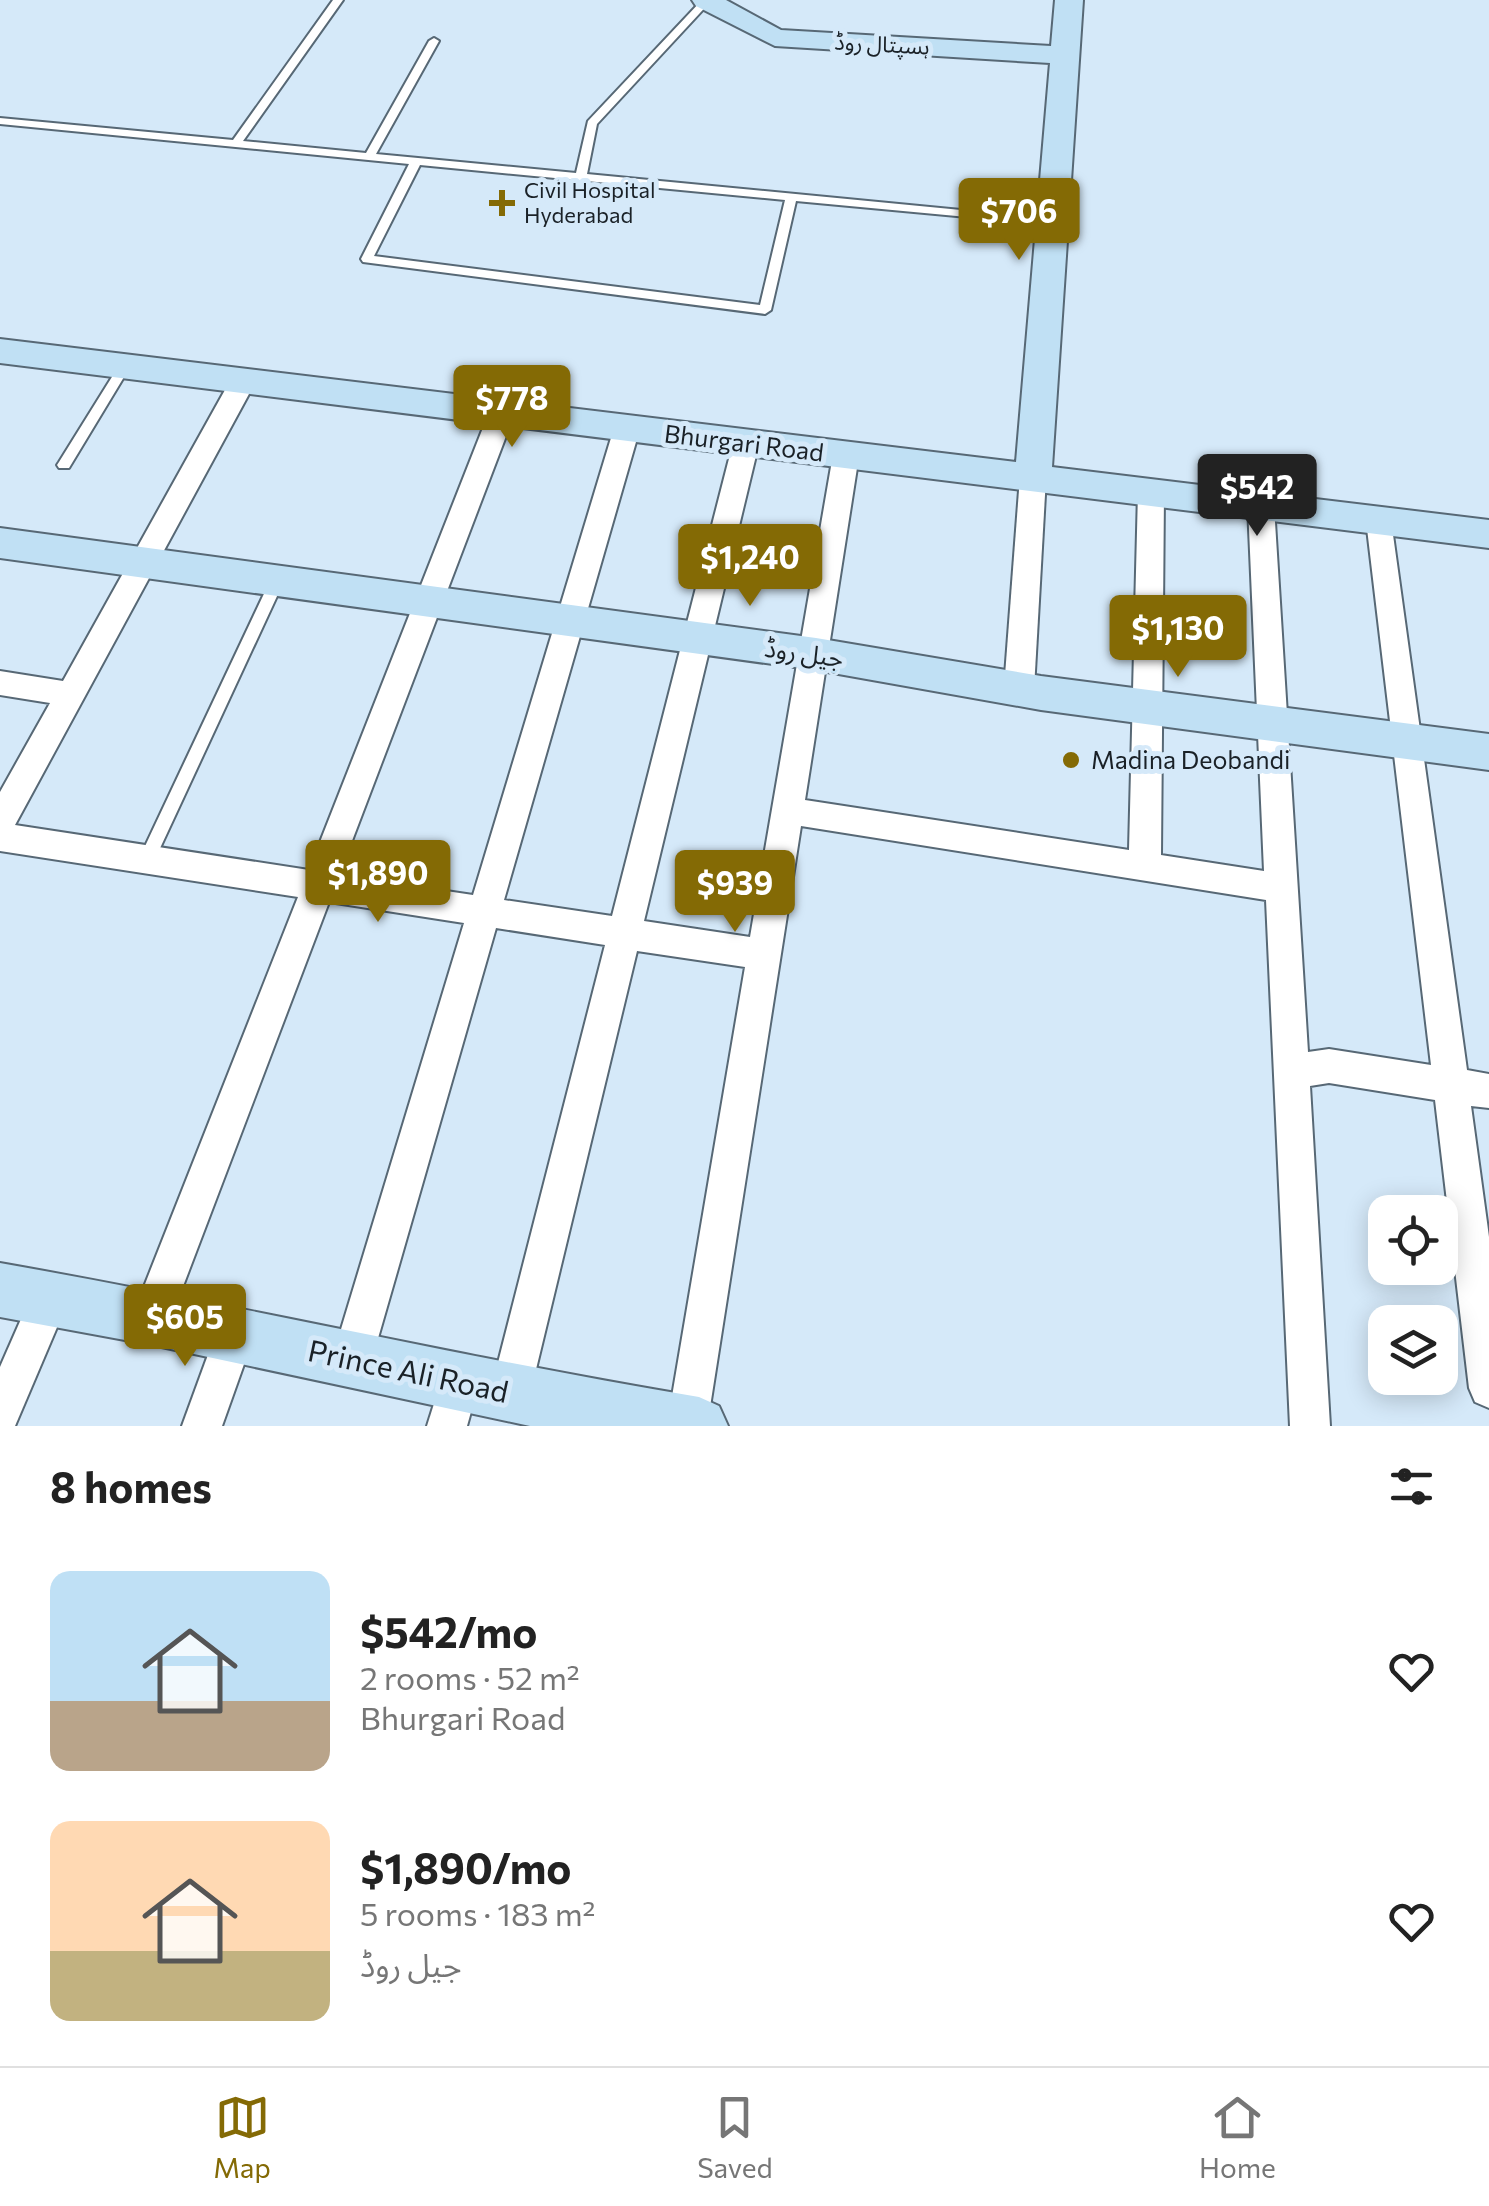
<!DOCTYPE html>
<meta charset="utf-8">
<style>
body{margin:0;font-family:Commissioner,"Noto Sans Arabic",sans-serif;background:#f6f6f6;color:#222;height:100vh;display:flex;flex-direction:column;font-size:38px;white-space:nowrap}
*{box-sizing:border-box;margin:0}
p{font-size:32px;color:#767676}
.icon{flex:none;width:55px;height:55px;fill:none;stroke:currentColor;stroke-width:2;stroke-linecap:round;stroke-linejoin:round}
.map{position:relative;height:1426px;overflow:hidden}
.sheet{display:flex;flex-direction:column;background:#fff;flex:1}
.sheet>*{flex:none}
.controls{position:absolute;left:1368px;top:1195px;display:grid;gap:20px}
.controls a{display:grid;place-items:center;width:90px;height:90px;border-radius:20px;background:#fff;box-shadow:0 5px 25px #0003;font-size:50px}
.price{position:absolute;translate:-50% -85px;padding:0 22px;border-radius:10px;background:#846a05;color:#fff;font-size:32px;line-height:65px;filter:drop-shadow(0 2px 5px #0008)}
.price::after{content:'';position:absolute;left:50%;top:60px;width:30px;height:22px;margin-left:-15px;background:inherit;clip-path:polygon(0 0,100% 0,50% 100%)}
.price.active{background:#222;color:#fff}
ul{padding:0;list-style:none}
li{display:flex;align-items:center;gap:30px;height:250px;padding:0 50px}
li span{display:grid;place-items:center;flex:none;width:280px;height:200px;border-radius:20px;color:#555}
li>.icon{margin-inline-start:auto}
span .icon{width:120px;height:120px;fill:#fffc;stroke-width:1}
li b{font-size:42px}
h2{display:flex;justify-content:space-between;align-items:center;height:120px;padding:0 50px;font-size:42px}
.tabs{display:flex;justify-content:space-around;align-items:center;height:140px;border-top:2px solid #e0e0e0;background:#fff;font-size:28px;color:#767676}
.tabs a{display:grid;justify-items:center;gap:5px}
.tabs .active{color:#846a05}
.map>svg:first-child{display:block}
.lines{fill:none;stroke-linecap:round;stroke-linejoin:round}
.lane-casing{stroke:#576875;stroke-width:4}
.street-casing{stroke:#576875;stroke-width:4}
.secondary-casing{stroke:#576875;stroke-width:4}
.lane{fill:#fff;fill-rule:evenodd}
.street{fill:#fff;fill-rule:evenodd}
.secondary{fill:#c0e0f4;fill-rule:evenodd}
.poi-dot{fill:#846a05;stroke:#d5e9f9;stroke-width:4}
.labels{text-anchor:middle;stroke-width:10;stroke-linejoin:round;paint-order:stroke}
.far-street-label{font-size:22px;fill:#1a2127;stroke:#d5e9f9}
.far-poi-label{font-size:22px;fill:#1a2127;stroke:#d5e9f9;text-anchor:start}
.street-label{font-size:25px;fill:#1a2127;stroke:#d5e9f9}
.poi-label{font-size:25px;fill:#1a2127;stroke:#d5e9f9;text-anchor:start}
.near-street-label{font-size:30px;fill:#1a2127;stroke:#d5e9f9}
</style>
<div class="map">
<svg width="1489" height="1426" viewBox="0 0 1489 1426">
<rect width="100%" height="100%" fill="#d5e9f9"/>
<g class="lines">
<defs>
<g id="lane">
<path d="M333,0H343L243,141L366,153L429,41L434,38L439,41L376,154L576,173L588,121L702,0H712L597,124L587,174L1054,219L1060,222L1054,225L796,201L771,310L765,314L363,262L361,259L409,164L0,124V118L233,140ZM420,165L785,200L760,305L374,256Z"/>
<polygon points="124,363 130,367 69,468 59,468 57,465 59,462 120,364"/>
<polygon points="277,576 284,581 155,859 153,864 147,866 141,864 139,859 270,581"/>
</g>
<g id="street">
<polygon points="243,372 256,381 15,825 309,870 488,415 492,409 510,409 514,415 339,875 473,895 614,428 618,422 636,422 640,428 504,900 612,916 733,443 737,437 755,437 759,443 644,921 750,937 833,455 837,448 855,448 859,455 805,800 1129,850 1138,492 1142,485 1160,485 1164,492 1161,855 1264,871 1248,506 1251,499 1271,499 1274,506 1308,1052 1329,1049 1431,1065 1366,520 1370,513 1390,513 1467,1070 1489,1074 1489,1108 1471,1106 1489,1237 1489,1408 1475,1402 1469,1388 1435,1100 1329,1083 1310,1086 1330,1426 1290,1426 1266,900 801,826 707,1426 667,1426 745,967 637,951 530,1394 524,1408 510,1414 496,1408 490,1394 605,945 496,928 372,1359 366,1373 352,1379 338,1373 332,1359 464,923 329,902 166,1331 152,1337 138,1331 132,1317 298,897 0,851 0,792 50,703 0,695 0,671 63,681 230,381"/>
<polygon points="1033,467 1042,470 1046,477 1034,689 1029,697 1019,701 1009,697 1004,689 1020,477 1024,470"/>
<polygon points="50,1280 64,1285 69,1299 15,1426 0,1426 0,1367 36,1285"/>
<polygon points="234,1316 248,1322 254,1336 222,1426 182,1426 220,1322"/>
<polygon points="459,1363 473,1369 479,1383 467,1426 427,1426 445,1369"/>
</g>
<g id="secondary">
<polygon points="692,0 726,0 781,30 1051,46 1055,0 1083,0 1052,467 1489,520 1489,548 0,363 0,339 1016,462 1050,63 775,46 696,6"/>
<polygon points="0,528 816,638 1041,676 1489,734 1489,770 1041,710 816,670 0,558"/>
<path d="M0,1263C234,1304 465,1358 699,1397L719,1406L728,1426H530L152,1345L0,1317Z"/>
</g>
</defs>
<use href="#lane" class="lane-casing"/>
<use href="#street" class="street-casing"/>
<use href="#secondary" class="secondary-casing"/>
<use href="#lane" class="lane"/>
<use href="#street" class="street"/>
<use href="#secondary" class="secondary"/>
</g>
<g class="poi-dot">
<path d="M497 188h10v10h10v10h-10v10h-10v-10h-10v-10h10z"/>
<circle cx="1071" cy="760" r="10"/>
</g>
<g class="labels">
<g class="far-street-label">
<text transform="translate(882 44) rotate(3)" y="8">ہسپتال روڈ</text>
</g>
<g class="far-poi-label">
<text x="524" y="198">Civil Hospital<tspan x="524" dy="25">Hyderabad</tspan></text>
</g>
<g class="street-label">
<text transform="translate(744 443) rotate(7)" y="9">Bhurgari Road</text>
<text transform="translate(804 653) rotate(8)" y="9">جیل روڈ</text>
</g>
<g class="poi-label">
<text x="1091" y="769">Madina Deobandi</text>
</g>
<g class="near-street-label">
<text transform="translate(408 1372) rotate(12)" y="10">Prince Ali Road</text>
</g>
</g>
</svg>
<div class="controls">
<a><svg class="icon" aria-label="locate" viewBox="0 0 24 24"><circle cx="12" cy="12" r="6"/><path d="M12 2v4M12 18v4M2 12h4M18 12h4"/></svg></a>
<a><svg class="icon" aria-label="layers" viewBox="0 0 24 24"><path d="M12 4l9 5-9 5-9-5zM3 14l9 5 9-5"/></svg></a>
</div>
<b class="price" style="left:1019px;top:263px">$706</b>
<b class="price" style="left:512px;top:450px">$778</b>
<b class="price active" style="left:1257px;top:539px">$542</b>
<b class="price" style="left:750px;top:609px">$1,240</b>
<b class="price" style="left:1178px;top:680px">$1,130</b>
<b class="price" style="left:378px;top:925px">$1,890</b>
<b class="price" style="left:735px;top:935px">$939</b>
<b class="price" style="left:185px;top:1369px">$605</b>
</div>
<section class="sheet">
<h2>8 homes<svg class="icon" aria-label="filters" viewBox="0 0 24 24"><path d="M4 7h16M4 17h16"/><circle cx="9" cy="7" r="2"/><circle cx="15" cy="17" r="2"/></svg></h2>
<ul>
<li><span style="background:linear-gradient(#bfe0f5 65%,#b9a48a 0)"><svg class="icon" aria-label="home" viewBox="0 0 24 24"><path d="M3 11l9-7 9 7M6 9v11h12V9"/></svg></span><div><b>$542/mo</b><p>2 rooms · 52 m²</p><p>Bhurgari Road</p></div><svg class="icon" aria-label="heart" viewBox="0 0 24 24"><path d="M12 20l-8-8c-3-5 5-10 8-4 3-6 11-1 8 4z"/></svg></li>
<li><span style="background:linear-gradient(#ffd9b3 65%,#c2b280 0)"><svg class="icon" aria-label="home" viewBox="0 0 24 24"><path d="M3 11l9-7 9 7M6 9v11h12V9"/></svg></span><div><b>$1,890/mo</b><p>5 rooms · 183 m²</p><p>جیل روڈ</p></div><svg class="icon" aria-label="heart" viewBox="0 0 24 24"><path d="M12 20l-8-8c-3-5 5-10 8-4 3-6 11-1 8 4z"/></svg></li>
</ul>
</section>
<nav class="tabs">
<a class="active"><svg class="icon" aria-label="map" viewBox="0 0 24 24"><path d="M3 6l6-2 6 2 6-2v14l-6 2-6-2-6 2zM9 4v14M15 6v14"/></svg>Map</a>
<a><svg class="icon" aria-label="saved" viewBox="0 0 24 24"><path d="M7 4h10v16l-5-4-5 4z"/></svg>Saved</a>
<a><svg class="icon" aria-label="home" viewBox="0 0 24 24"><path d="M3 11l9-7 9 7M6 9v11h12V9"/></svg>Home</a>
</nav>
